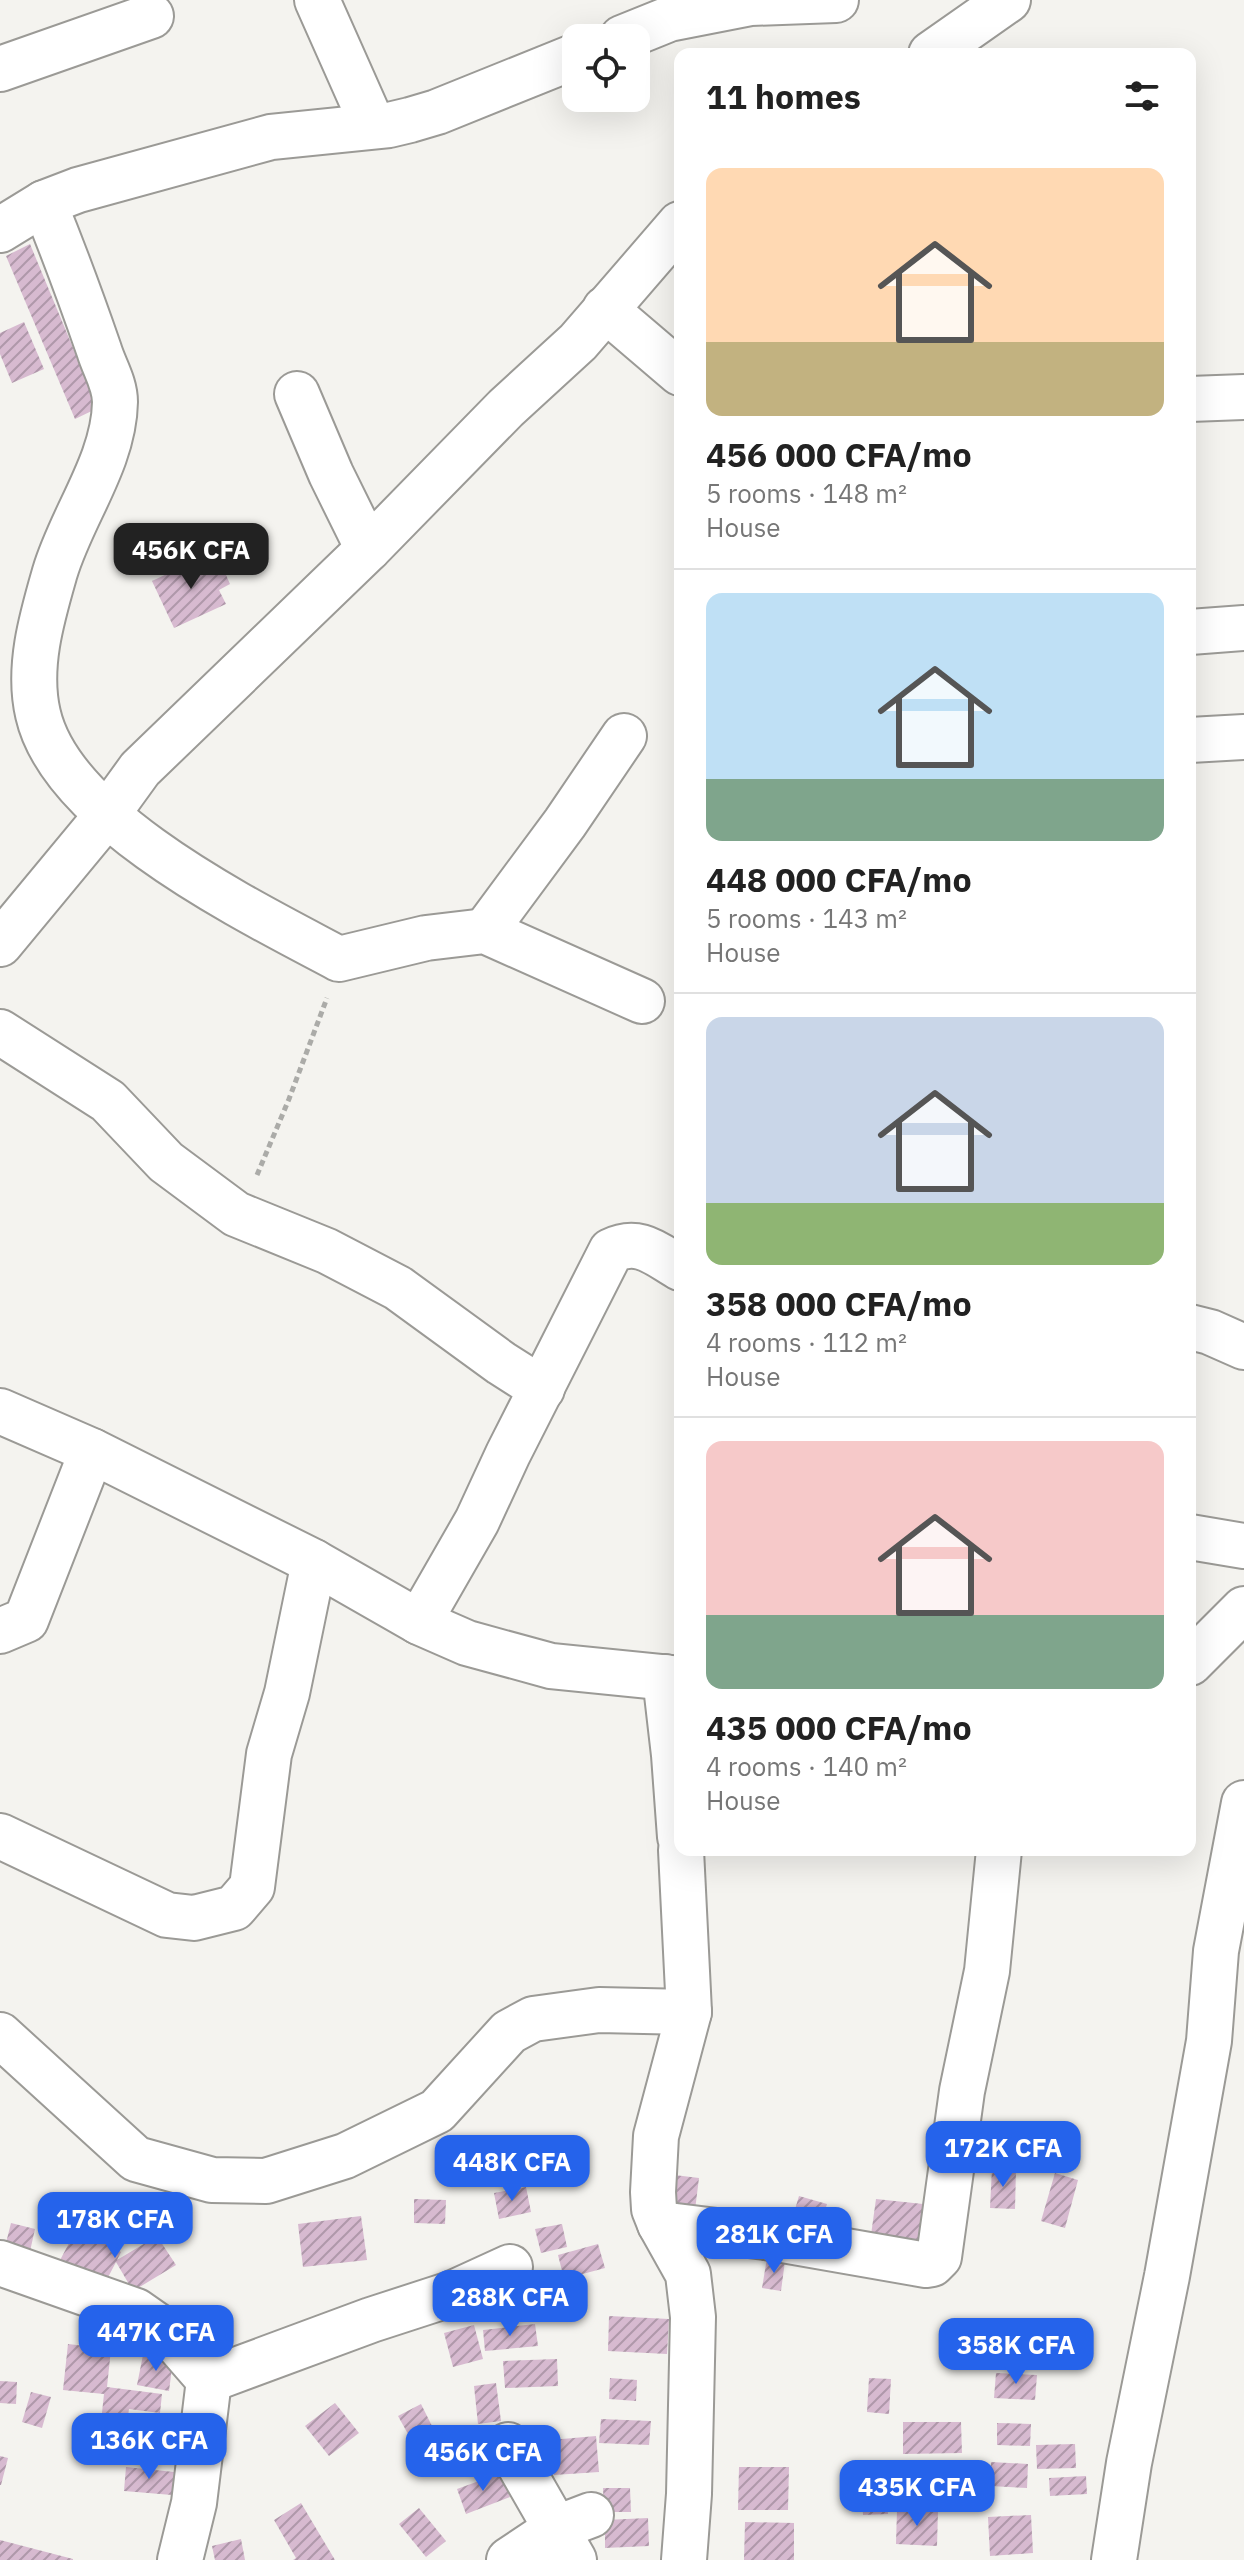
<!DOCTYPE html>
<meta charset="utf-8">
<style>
body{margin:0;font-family:"IBM Plex Sans",sans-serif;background:#f6f6f6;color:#222;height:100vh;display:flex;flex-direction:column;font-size:30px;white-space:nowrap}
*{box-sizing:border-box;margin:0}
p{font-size:26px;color:#767676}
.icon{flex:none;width:44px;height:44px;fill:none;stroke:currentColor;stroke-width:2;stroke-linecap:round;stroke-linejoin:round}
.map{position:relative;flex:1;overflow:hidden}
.side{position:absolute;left:674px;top:48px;width:522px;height:1808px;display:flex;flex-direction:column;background:#fff;border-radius:16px;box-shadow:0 8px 32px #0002}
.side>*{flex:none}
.fabs{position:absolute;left:562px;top:24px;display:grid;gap:16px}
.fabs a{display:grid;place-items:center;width:88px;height:88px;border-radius:16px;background:#fff;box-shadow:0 8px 32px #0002;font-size:40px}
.price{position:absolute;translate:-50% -68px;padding:0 18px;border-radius:16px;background:#2563eb;color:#fff;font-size:26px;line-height:52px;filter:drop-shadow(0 2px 4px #0008)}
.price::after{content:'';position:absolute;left:50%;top:48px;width:24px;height:18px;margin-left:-12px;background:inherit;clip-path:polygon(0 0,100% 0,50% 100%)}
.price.selected{background:#222;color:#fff}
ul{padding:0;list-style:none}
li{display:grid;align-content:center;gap:16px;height:424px;padding:0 32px}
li+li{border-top:2px solid #e0e0e0}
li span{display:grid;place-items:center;height:248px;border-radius:16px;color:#555}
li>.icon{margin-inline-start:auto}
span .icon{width:144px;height:144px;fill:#fffc;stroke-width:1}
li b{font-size:34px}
h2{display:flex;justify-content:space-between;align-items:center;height:96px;padding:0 32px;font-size:34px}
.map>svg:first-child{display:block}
.building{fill:url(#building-hatch)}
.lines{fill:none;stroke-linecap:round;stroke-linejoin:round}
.street-casing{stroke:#9b9a96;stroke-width:48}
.path{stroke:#ababa8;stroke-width:5;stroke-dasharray:6 4;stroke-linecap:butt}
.street{stroke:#fff;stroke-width:44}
</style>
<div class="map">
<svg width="1244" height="2560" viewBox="0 0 1244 2560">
<defs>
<pattern id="building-hatch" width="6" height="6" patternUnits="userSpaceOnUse" patternTransform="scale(2)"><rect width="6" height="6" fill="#d7bad0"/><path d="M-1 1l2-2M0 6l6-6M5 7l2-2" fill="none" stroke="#af98aa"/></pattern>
</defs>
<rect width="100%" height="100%" fill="#f4f3ef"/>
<g class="building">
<polygon points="30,244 98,408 75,419 6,256"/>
<polygon points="24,322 44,369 12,383 0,354 0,333"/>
<polygon points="203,557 210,572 222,566 230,584 219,590 226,604 174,628 152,581"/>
<polygon points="992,2168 1016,2170 1015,2209 990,2208"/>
<polygon points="658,2173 699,2178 693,2226 653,2221"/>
<polygon points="1055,2173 1078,2180 1065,2228 1041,2221"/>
<polygon points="526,2187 531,2212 499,2219 494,2193"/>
<polygon points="799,2196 827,2204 816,2241 788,2233"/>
<polygon points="414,2199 446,2200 445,2224 414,2223"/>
<polygon points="876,2199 923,2204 918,2241 871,2235"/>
<polygon points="361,2216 367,2260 303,2267 298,2224"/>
<polygon points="11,2223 35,2229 26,2269 1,2263"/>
<polygon points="562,2224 567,2247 541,2253 535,2229"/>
<polygon points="77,2228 121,2252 117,2260 157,2236 176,2265 133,2291 116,2262 103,2287 58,2264"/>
<polygon points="598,2244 605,2268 564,2279 558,2255"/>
<polygon points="767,2258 785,2261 781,2291 762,2288"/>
<polygon points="609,2316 669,2319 667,2354 608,2351"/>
<polygon points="535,2324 538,2346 485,2351 483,2330"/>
<polygon points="474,2325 483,2359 453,2367 444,2333"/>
<polygon points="68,2344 111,2349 107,2387 162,2394 160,2413 129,2409 123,2454 98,2450 104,2394 63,2390"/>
<polygon points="143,2355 173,2360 169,2391 137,2385"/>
<polygon points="557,2359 558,2386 505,2388 503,2361"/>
<polygon points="996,2373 1037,2375 1035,2400 994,2398"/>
<polygon points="610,2378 637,2380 636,2401 609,2399"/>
<polygon points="869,2378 891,2379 889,2414 867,2412"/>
<polygon points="0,2381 17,2382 16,2404 0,2403"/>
<polygon points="496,2383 501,2421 478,2424 474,2386"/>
<polygon points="31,2392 51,2397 42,2428 22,2422"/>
<polygon points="335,2403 359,2433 329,2456 305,2426"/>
<polygon points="421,2404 435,2432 413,2443 398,2416"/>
<polygon points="601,2419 651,2421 649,2445 599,2443"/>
<polygon points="903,2422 961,2422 962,2453 903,2454"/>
<polygon points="997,2423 1031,2424 1030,2446 997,2445"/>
<polygon points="596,2436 599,2472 554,2475 551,2440"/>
<polygon points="1075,2444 1076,2468 1037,2469 1036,2445"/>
<polygon points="0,2456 8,2458 1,2485 0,2485"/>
<polygon points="991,2462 1028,2464 1027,2488 990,2486"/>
<polygon points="126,2467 174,2472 172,2495 124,2491"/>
<polygon points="739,2467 789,2467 788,2510 738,2510"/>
<polygon points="501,2473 510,2497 466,2514 457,2489"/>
<polygon points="1086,2476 1087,2494 1050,2496 1049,2478"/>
<polygon points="886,2479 888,2514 863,2515 861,2480"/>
<polygon points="603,2488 630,2488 631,2512 604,2512"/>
<polygon points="301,2503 335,2560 293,2560 296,2558 274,2520"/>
<polygon points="419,2508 446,2541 426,2557 399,2524"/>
<polygon points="897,2510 938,2511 937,2546 896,2544"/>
<polygon points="1031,2515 1033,2553 990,2556 988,2517"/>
<polygon points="648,2518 649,2546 605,2548 605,2520"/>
<polygon points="745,2522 794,2523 794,2560 744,2560"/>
<polygon points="241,2539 245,2560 215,2560 212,2546"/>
<polygon points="0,2540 73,2559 73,2560 0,2560"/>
</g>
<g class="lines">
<defs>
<g id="street">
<polyline points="317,0 373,126"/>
<polyline points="622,38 669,19 751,3 836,0"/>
<polyline points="931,54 1008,0"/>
<polyline points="0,69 151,16"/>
<path d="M44,203C64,252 82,301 99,350C104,367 115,383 115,402C114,462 72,515 55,572C42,617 27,667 38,714C62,820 249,911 339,959L426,938L485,931L642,1001"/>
<polyline points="0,230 44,203 78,190 271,137 389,125 410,120 437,112 576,56"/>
<polyline points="605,309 680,373"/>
<polyline points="297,394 331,474 368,549"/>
<polyline points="1190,399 1244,397"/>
<polyline points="1190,632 1244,628"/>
<polyline points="1190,740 1244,737"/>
<polyline points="485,931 565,823 624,736"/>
<polyline points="0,944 106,816 140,769 368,549 506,408 578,342 680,224"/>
<polyline points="0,1032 108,1101 166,1162 236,1214 327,1251 398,1288 501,1363 542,1389"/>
<polyline points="1190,1327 1210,1332 1244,1347"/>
<polyline points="0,1411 92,1451 314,1562 419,1622 467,1643 551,1666 680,1679"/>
<polyline points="1190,1537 1244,1546"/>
<path d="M419,1622L477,1521L508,1454L611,1251C639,1237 656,1254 680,1268"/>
<polyline points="0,1631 26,1620 92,1451"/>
<polyline points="1190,1663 1244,1609"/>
<polyline points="665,1677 674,1755 680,1837"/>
<polyline points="0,1836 167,1915 194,1918 234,1908 252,1887 269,1754 287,1693 314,1562"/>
<polyline points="681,1850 689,2012 656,2136 653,2192 654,2209 660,2224 688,2274 693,2317 689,2494 684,2560"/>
<polyline points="0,2035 136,2159 212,2180 266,2181 345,2156 437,2111 509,2032 533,2019 599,2010 689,2012"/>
<polyline points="660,2224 765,2237 926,2265 932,2264 939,2257 962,2091 987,1971 999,1850"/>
<polyline points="0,2263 136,2311 169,2334 209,2380 194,2503 180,2560"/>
<polyline points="209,2380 371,2320 451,2294 510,2267"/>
<polyline points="508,2445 574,2560"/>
<polyline points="509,2560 557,2528 591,2515"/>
<polyline points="1114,2560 1129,2463 1167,2276 1209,2041 1216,1951 1244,1803"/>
</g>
</defs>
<use href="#street" class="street-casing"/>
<polyline class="path" points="257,1175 289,1099 327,998"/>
<use href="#street" class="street"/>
</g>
</svg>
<div class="fabs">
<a><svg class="icon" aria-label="locate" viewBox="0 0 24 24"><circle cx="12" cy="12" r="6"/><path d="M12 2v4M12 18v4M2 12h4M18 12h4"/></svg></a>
</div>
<b class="price selected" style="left:191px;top:591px">456K CFA</b>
<b class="price" style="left:1003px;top:2189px">172K CFA</b>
<b class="price" style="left:512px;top:2203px">448K CFA</b>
<b class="price" style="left:115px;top:2260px">178K CFA</b>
<b class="price" style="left:774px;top:2275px">281K CFA</b>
<b class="price" style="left:510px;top:2338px">288K CFA</b>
<b class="price" style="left:156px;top:2373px">447K CFA</b>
<b class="price" style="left:1016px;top:2386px">358K CFA</b>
<b class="price" style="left:149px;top:2481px">136K CFA</b>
<b class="price" style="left:483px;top:2493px">456K CFA</b>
<b class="price" style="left:917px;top:2528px">435K CFA</b>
<section class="side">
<h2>11 homes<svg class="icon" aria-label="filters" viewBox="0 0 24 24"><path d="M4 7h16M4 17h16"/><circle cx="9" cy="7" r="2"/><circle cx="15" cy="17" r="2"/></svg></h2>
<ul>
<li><span style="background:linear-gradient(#ffd9b3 70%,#c2b280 0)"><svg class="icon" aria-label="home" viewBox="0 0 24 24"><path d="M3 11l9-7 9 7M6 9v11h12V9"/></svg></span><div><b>456 000 CFA/mo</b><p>5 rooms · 148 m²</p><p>House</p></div></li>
<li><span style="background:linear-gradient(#bfe0f5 75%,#7fa58c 0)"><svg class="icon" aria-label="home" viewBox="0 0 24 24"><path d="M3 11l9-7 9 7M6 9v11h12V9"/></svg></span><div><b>448 000 CFA/mo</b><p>5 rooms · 143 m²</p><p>House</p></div></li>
<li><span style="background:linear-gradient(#c9d6e8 75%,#8fb573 0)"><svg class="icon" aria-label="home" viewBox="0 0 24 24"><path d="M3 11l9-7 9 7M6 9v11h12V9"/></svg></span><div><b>358 000 CFA/mo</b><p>4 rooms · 112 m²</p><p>House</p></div></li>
<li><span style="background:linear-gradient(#f6c9c9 70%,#7fa58c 0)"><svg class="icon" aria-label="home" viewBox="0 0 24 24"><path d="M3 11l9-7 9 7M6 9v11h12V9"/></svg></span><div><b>435 000 CFA/mo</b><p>4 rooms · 140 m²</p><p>House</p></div></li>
</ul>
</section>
</div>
